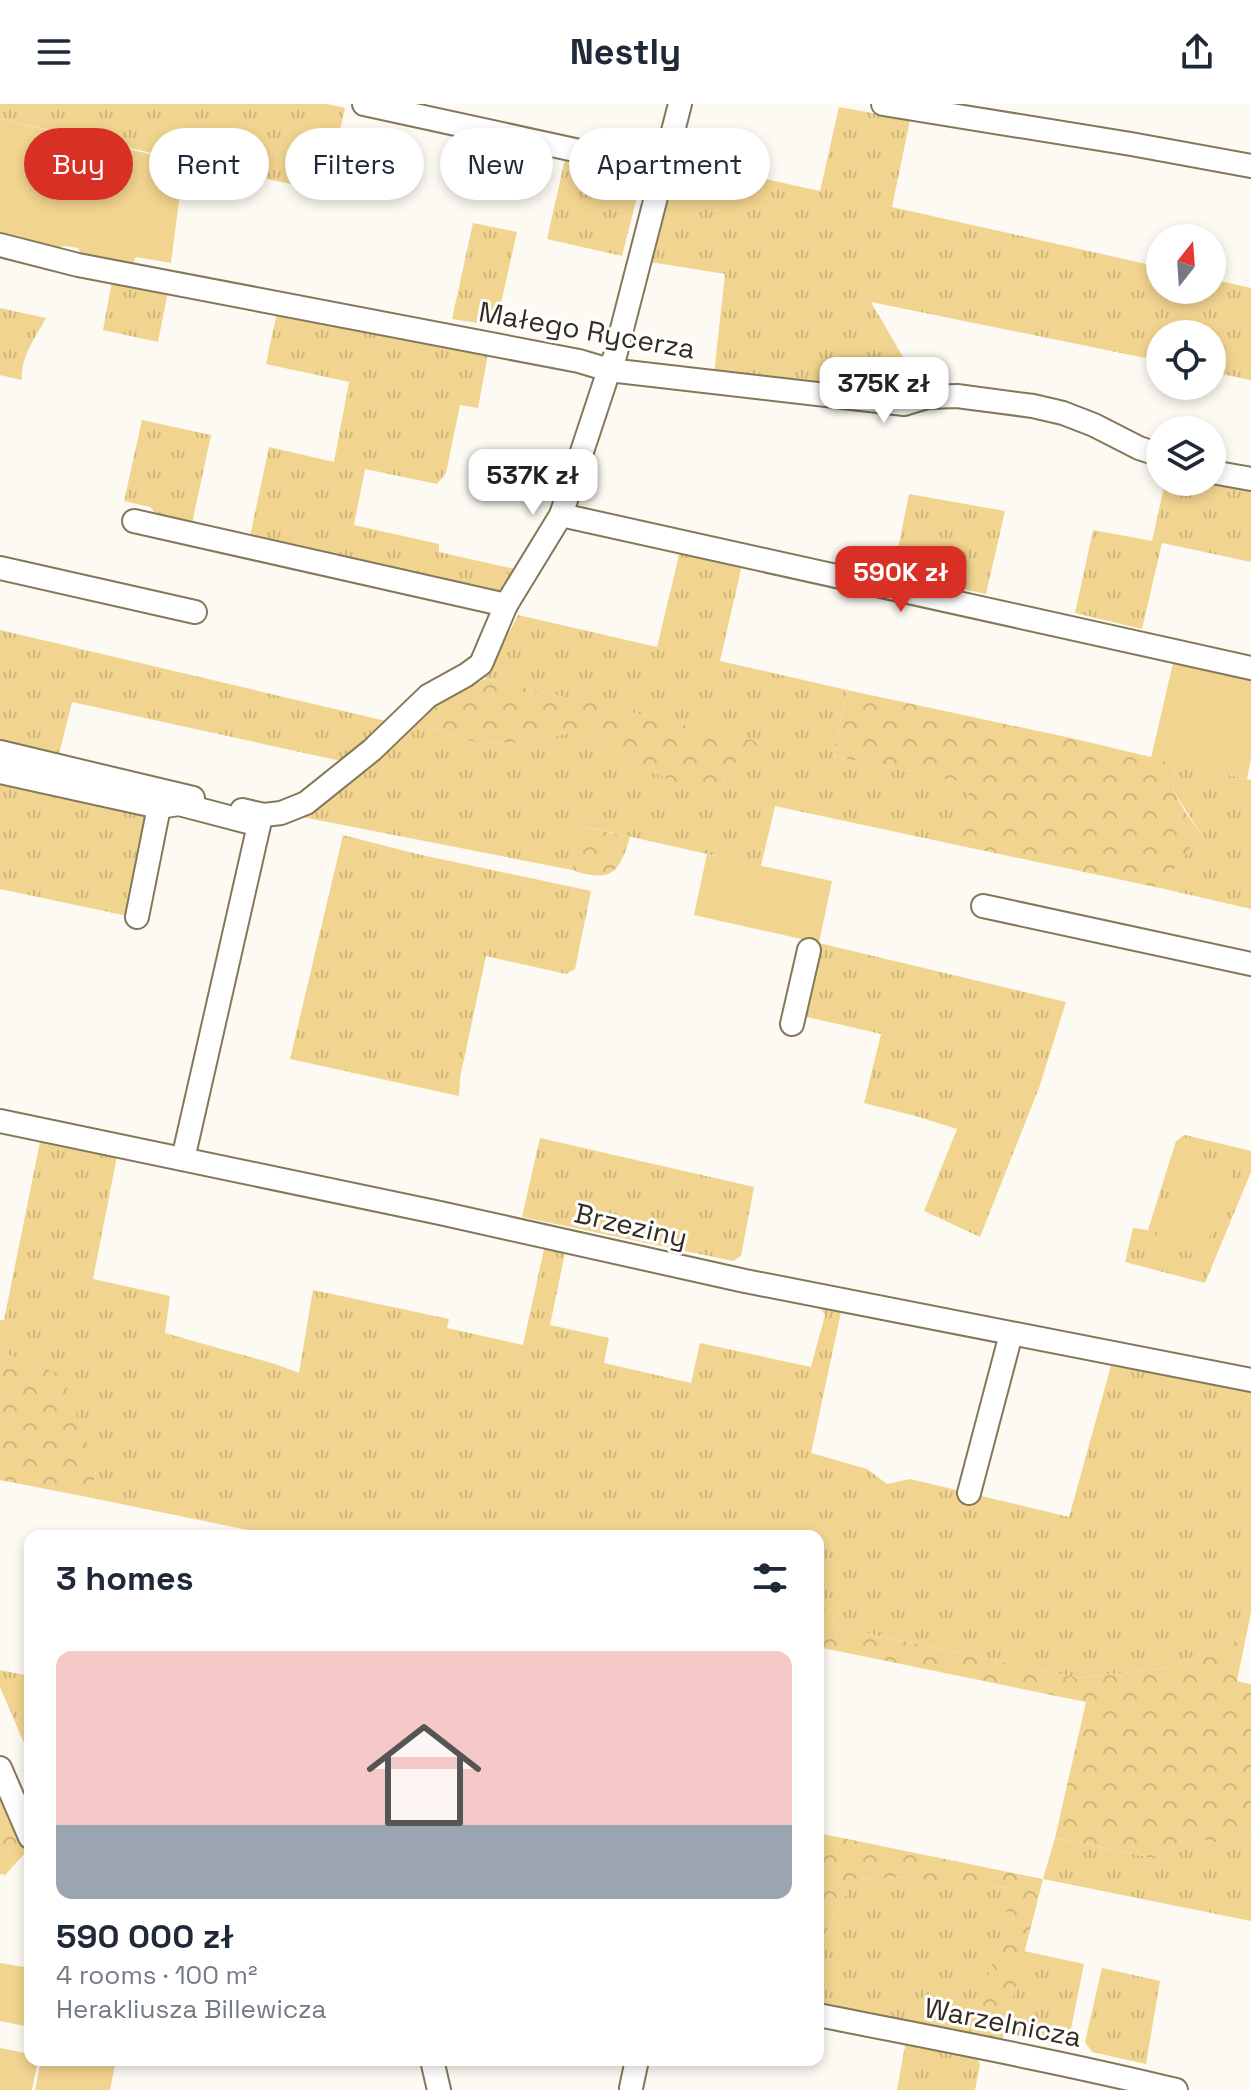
<!DOCTYPE html>
<meta charset="utf-8">
<style>
body{margin:0;font-family:"Space Grotesk",sans-serif;background:#f6f6f7;color:#1f2937;height:100vh;display:flex;flex-direction:column;font-size:30px;white-space:nowrap}
*{box-sizing:border-box;margin:0}
p{font-size:26px;color:#747a83}
.icon{flex:none;width:44px;height:44px;fill:none;stroke:currentColor;stroke-width:2;stroke-linecap:round;stroke-linejoin:round}
.map{position:relative;flex:1;overflow:hidden}
.details{position:absolute;left:24px;top:1426px;width:800px;height:536px;display:flex;flex-direction:column;background:#fff;border-radius:16px;box-shadow:0 4px 12px #0003}
.details>*{flex:none}
.guide{position:absolute;left:24px;top:24px;width:800px;height:72px;display:flex;gap:16px}
.needle{width:52px;rotate:17deg}
.tools{position:absolute;left:1146px;top:120px;display:grid;gap:16px}
.tools a{display:grid;place-items:center;width:80px;height:80px;border-radius:50%;background:#fff;box-shadow:0 4px 12px #0003;font-size:40px}
.price{position:absolute;translate:-50% -68px;padding:0 18px;border-radius:16px;background:#fff;color:#222;font-size:26px;line-height:52px;filter:drop-shadow(0 2px 4px #0008)}
.price::after{content:'';position:absolute;left:50%;top:48px;width:24px;height:18px;margin-left:-12px;background:inherit;clip-path:polygon(0 0,100% 0,50% 100%)}
.price.on{background:#d93025;color:#fff}
ul{padding:0;list-style:none}
li{display:grid;align-content:center;gap:16px;height:424px;padding:0 32px}
li+li{border-top:2px solid #e0e1e3}
li span{display:grid;place-items:center;height:248px;border-radius:16px;color:#555}
li>.icon{margin-inline-start:auto}
span .icon{width:144px;height:144px;fill:#fffc;stroke-width:1}
li b{font-size:34px}
h2{display:flex;justify-content:space-between;align-items:center;height:96px;padding:0 32px;font-size:34px}
.chip{padding:0 28px;border-radius:36px;background:#fff;box-shadow:0 4px 12px #0003;font-size:28px;line-height:72px}
.chip.on{background:#d93025;color:#fff}
header{display:flex;justify-content:space-between;align-items:center;height:104px;padding:0 32px;background:#fff;font-size:36px;font-weight:700}
.map>svg:first-child{display:block}
.grass{fill:url(#grass-tufts)}
.forest{fill:url(#forest-crowns)}
.garden{fill:#f1d48f}
.lines{fill:none;stroke-linecap:round;stroke-linejoin:round}
.minor-casing{stroke:#84785a;stroke-width:26}
.minor{stroke:#fff;stroke-width:22}
.labels{text-anchor:middle;stroke-width:6;stroke-linejoin:round;paint-order:stroke}
.street-label{font-size:28px;fill:#322d20;stroke:#fff}
</style>
<header><svg class="icon" aria-label="menu" viewBox="0 0 24 24"><path d="M4 6h16M4 12h16M4 18h16"/></svg>Nestly<svg class="icon" aria-label="share" viewBox="0 0 24 24"><path d="M12 15V3M7 8l5-5 5 5M5 13v7h14v-7"/></svg></header>
<div class="map">
<svg width="1251" height="1986" viewBox="0 0 1251 1986">
<defs>
<pattern id="grass-tufts" width="24" height="20" patternUnits="userSpaceOnUse" patternTransform="scale(2)"><rect width="24" height="20" fill="#f1d48f"/><path d="M3 7l-1-3M5 7V3M7 7l1-3M15 17l-1-3M17 17v-4M19 17l1-3" fill="none" stroke="#cfb67b"/></pattern>
<pattern id="forest-crowns" width="20" height="18" patternUnits="userSpaceOnUse" patternTransform="scale(2)"><rect width="20" height="18" fill="#f1d48f"/><path d="M2 6a3 3 0 1 1 6 0M12 15a3 3 0 1 1 6 0" fill="none" stroke="#cfb67b"/></pattern>
</defs>
<rect width="100%" height="100%" fill="#fdfaf3"/>
<g class="grass">
<polygon points="0,0 327,0 345,4 326,88 0,15"/>
<polygon points="839,3 910,16 892,103 1160,163 1160,186 1212,186 1212,175 1251,184 1251,276 1212,268 1212,230 1160,230 1160,257 871,198 917,277 891,287 714,270 725,170 650,158 675,55 820,87"/>
<polygon points="565,55 642,73 622,152 547,135"/>
<polygon points="473,119 517,128 496,222 452,215"/>
<polygon points="112,177 168,187 158,238 103,226"/>
<path d="M0,204L46,214C36,233 20,253 22,276L0,271Z"/>
<path d="M277,208L488,250L478,304L460,301L446,369L437,380L365,365L354,421L439,440V448L515,465C511,482 504,485 488,490L249,437L269,343L334,358L349,278L266,260Z"/>
<polygon points="142,316 211,331 191,424 165,418 150,403 124,397"/>
<polygon points="1165,378 1203,378 1251,387 1251,458 1162,439 1142,525 1075,509 1093,426 1152,437"/>
<polygon points="909,390 1005,407 986,490 893,470"/>
<polygon points="680,447 742,461 720,557 847,586 833,652 972,680 957,741 775,702 761,762 582,722 572,766 297,712 412,618 475,638 526,639 567,629 603,639 641,665 721,686 729,664 759,638 485,575 518,511 657,543"/>
<polygon points="0,526 386,617 360,642 341,657 72,598 58,654 0,641"/>
<polygon points="1176,659 1251,676 1251,805 1160,784 1201,730 1173,686"/>
<polygon points="0,674 146,710 149,719 128,812 0,785"/>
<polygon points="343,731 417,750 591,787 575,865 566,870 486,852 460,974 459,992 290,955"/>
<polygon points="819,839 1066,898 1039,984 980,1133 924,1107 957,1025 919,1013 864,999 881,930 803,912"/>
<polygon points="1185,1031 1251,1047 1251,1068 1205,1179 1125,1158 1133,1124 1148,1126 1176,1037"/>
<polygon points="540,1034 754,1083 741,1152 733,1157 522,1113"/>
<polygon points="40,1038 117,1052 93,1175 170,1192 165,1229 275,1260 299,1269 313,1186 449,1215 447,1224 523,1241 544,1145 565,1149 550,1221 609,1234 604,1259 691,1279 700,1239 811,1263 825,1211 820,1204 841,1208 811,1349 867,1365 887,1380 910,1375 1069,1413 1111,1262 1251,1285 1251,1508 1246,1533 1168,1564 1078,1574 841,1524 824,1505 818,1501 818,1432 277,1432 92,1394 96,1364 11,1252 0,1247 0,1216 4,1216"/>
<polygon points="0,1566 30,1572 30,1653 0,1583"/>
<polygon points="1251,1728 1251,1817 1043,1775 1055,1734 1157,1755 1187,1732 1231,1742"/>
<path d="M911,1773C946,1780 978,1785 1014,1783L972,1933L818,1898V1853L823,1833L854,1775Z"/>
<polygon points="1024,1847 1084,1860 1069,1935 1058,1941 1004,1928"/>
<polygon points="1102,1864 1160,1877 1146,1960 1092,1948 1085,1938"/>
<polygon points="906,1936 976,1952 980,1961 975,1986 897,1986"/>
</g>
<g class="forest">
<polygon points="485,575 760,638 729,664 721,686 680,679 641,665 603,639 567,629 526,639 475,638 412,618 443,596"/>
<polygon points="847,586 1071,634 1176,659 1173,686 1186,709 1201,730 1160,784 957,741 971,680 833,652"/>
<path d="M581,722L630,733C619,770 611,779 572,766Z"/>
<polygon points="0,1247 62,1271 96,1364 92,1394 0,1376"/>
<polygon points="818,1501 824,1504 841,1524 1078,1574 1168,1564 1246,1533 1237,1577 1251,1580 1251,1728 1231,1742 1187,1732 1157,1755 1055,1734 1086,1598 818,1543"/>
<polygon points="0,1686 26,1748 5,1771 0,1770"/>
<polygon points="818,1729 1043,1775 1001,1941 972,1933 1013,1783 988,1784 945,1780 911,1773 855,1775 823,1833 818,1853"/>
</g>
<g class="garden">
<polygon points="0,15 184,58 171,159 136,153 131,163 82,152 78,144 65,142 54,145 0,128"/>
<polygon points="1173,559 1251,577 1251,655 1247,675 1151,654"/>
<polygon points="707,750 832,777 819,839 694,811"/>
<polygon points="1185,1053 1232,1069 1203,1153 1155,1136"/>
<polygon points="0,1859 30,1864 30,1923 0,1917"/>
<polygon points="0,1944 30,1950 30,1956 38,1956 32,1986 0,1986"/>
<polygon points="41,1956 89,1956 115,1961 110,1986 35,1986"/>
</g>
<g class="lines">
<defs>
<g id="minor">
<polyline points="364,0 662,65"/>
<polyline points="883,0 1131,40 1251,62"/>
<polyline points="0,141 78,161 579,257 609,266 904,300 927,293 957,292 1033,302 1063,309 1094,321 1139,344 1160,351"/>
<polyline points="1212,368 1251,375"/>
<polyline points="561,411 1251,564"/>
<polyline points="134,417 506,501 561,411 609,266 615,252 680,0"/>
<polyline points="0,464 195,508"/>
<polyline points="0,648 193,694"/>
<polyline points="0,668 159,703 179,700 259,721 183,1055"/>
<polyline points="242,706 264,711 281,709 306,699 372,646 428,592 466,571 481,560 506,501"/>
<polyline points="983,802 1251,860"/>
<polyline points="137,813 159,703"/>
<polyline points="792,920 809,846"/>
<polyline points="0,1017 440,1109 745,1177 1251,1276"/>
<polyline points="969,1389 1011,1230"/>
<polyline points="0,1664 30,1733"/>
<path d="M818,1911C938,1935 1057,1957 1176,1986"/>
<polyline points="432,1956 439,1986"/>
<polyline points="631,1984 637,1956"/>
</g>
</defs>
<use href="#minor" class="minor-casing"/>
<use href="#minor" class="minor"/>
</g>
<g class="labels">
<g class="street-label">
<text transform="translate(587 226) rotate(10)" y="10">Małego Rycerza</text>
<text transform="translate(631 1121) rotate(13)" y="10">Brzeziny</text>
<text transform="translate(1003 1918) rotate(11)" y="10">Warzelnicza</text>
</g>
</g>
</svg>
<div class="tools">
<a><svg class="needle" viewBox="-14 -14 28 28"><path d="M0-13l5 13h-10z" fill="#e53935"/><path d="M0 13l5-13h-10z" fill="#747a83"/></svg></a>
<a><svg class="icon" aria-label="locate" viewBox="0 0 24 24"><circle cx="12" cy="12" r="6"/><path d="M12 2v4M12 18v4M2 12h4M18 12h4"/></svg></a>
<a><svg class="icon" aria-label="layers" viewBox="0 0 24 24"><path d="M12 4l9 5-9 5-9-5zM3 14l9 5 9-5"/></svg></a>
</div>
<b class="price" style="left:884px;top:321px">375K zł</b>
<b class="price" style="left:533px;top:413px">537K zł</b>
<b class="price on" style="left:901px;top:510px">590K zł</b>
<div class="guide">
<a class="chip on">Buy</a>
<a class="chip">Rent</a>
<a class="chip">Filters</a>
<a class="chip">New</a>
<a class="chip">Apartment</a>
</div>
<section class="details">
<h2>3 homes<svg class="icon" aria-label="filters" viewBox="0 0 24 24"><path d="M4 7h16M4 17h16"/><circle cx="9" cy="7" r="2"/><circle cx="15" cy="17" r="2"/></svg></h2>
<ul>
<li><span style="background:linear-gradient(#f6c9c9 70%,#9aa5b1 0)"><svg class="icon" aria-label="home" viewBox="0 0 24 24"><path d="M3 11l9-7 9 7M6 9v11h12V9"/></svg></span><div><b>590 000 zł</b><p>4 rooms · 100 m²</p><p>Herakliusza Billewicza</p></div></li>
</ul>
</section>
</div>
